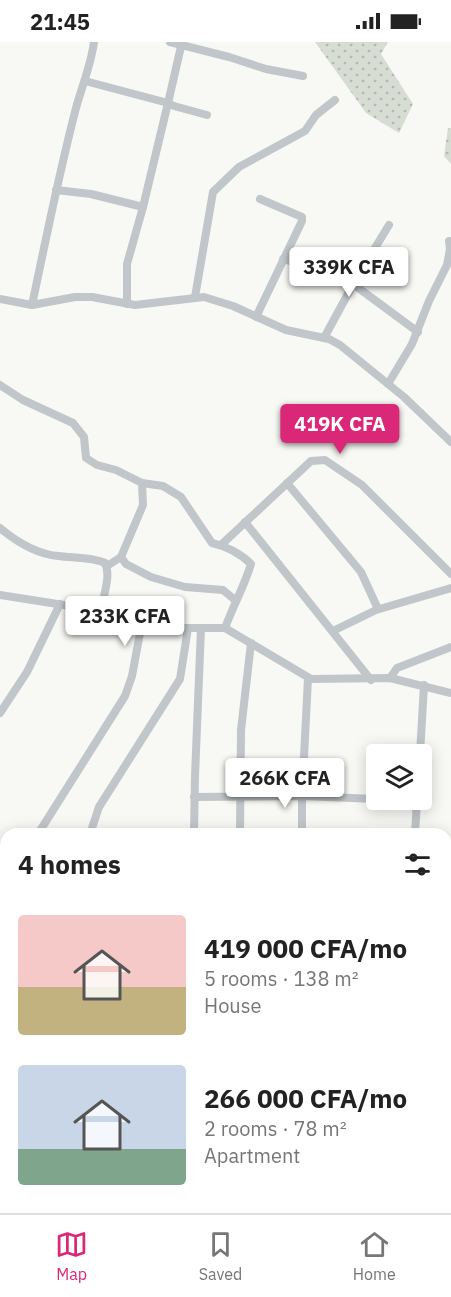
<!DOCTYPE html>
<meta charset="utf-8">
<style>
body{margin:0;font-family:"IBM Plex Sans",sans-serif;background:#f2f2f2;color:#222;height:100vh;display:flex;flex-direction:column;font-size:22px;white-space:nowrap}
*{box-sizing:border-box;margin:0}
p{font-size:20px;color:#767676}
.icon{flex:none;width:33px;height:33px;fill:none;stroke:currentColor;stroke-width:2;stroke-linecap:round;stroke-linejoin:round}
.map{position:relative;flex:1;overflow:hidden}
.sheet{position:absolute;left:0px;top:786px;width:452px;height:386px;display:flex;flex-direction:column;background:#fff;border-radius:18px 18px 0 0;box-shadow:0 3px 15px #0003}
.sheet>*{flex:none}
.buttons{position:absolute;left:366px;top:702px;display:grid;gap:12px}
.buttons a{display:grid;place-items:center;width:66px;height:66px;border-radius:6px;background:#fff;box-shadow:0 3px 15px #0003;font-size:30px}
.price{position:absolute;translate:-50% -51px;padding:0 14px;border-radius:6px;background:#fff;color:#222;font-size:20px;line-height:39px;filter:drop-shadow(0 2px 3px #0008)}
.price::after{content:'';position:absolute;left:50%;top:36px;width:18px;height:14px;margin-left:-9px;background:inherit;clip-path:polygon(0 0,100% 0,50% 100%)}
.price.current{background:#db2777;color:#fff}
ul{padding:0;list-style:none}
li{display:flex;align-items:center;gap:18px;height:150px;padding:0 18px}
li span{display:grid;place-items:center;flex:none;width:168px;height:120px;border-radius:6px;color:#555}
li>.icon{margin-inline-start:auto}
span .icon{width:72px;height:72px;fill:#fffc;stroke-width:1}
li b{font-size:26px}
h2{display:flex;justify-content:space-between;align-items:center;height:72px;padding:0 18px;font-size:26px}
.status{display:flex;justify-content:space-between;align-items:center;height:42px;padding:0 30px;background:#fff;direction:ltr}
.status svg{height:16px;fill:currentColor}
.menu{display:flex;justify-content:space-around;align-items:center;height:84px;border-top:2px solid #e0e0e0;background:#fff;font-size:16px;color:#767676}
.menu a{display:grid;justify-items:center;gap:3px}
.menu .current{color:#db2777}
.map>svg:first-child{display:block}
.grass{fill:url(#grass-dots)}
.forest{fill:url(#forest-firs)}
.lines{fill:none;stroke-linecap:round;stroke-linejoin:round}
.highway-casing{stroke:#b3b9bb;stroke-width:18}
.street{stroke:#c0c6c9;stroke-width:8}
.highway{stroke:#fff;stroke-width:15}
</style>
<div class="status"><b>21:45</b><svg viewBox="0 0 49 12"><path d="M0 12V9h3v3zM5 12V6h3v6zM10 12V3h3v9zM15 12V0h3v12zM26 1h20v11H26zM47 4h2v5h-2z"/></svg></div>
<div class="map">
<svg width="451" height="1171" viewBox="0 0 451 1171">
<defs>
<pattern id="grass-dots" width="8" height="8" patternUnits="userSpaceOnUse" patternTransform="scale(1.5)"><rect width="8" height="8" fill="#d8ddd4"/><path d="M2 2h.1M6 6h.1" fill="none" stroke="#b3b8b1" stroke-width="1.8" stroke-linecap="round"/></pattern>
<pattern id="forest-firs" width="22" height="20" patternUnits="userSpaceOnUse" patternTransform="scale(1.5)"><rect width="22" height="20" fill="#d8ddd4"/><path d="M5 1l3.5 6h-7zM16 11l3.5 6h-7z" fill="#b3b8b1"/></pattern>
</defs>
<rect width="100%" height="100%" fill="#f8f8f5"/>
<g class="grass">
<polygon points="315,0 388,0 381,12 413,62 399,91 366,71"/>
<polygon points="448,86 451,86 451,122 444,114"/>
</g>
<polygon class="forest" points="0,909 6,914 6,993 0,991"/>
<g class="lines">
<defs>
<g id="highway">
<polyline points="446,1125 451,1123"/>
<polyline points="43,1171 104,1166"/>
</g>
</defs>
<use href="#highway" class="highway-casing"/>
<g class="street">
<polyline points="170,0 229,15 266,27 303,34"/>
<polyline points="85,39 168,61 182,0"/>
<polyline points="56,148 91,152 143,165"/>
<polyline points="283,217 321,228 353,242 418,290"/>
<polyline points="195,255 213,150 239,125 305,89 316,73 335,58"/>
<polyline points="0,257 32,263 75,255 92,255 135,263 204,255 233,264 286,288 329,297 340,303 404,355 451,400"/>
<polyline points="127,262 127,222 143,165 168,61 174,64 207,73"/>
<path d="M32,263C46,197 59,131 76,66C82,44 91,23 94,0"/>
<polyline points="256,275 302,179 302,175 260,157"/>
<polyline points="324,296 356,237 389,183"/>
<polyline points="388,342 412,302 429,259 447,223 450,207 449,199"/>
<polyline points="0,343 23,358 73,381 84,395 86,416 97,423 116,428 142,441 143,463 121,515 107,524"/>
<path d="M142,441L163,444L181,455L212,501C226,504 241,512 251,522C244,545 233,564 225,586"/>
<polyline points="287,441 361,530 378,567"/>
<polyline points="245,480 371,638"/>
<path d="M0,486C17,500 37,512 58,514C73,516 92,515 105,521C111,533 104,551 102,564C104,580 130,576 140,591L132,634L125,654L38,792"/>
<polyline points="221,503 311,419 325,418 362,443 451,532"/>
<polyline points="121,515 126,522 151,535 185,545 223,548 235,558"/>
<polyline points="0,553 102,569"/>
<polyline points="137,586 225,586 311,637 390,636 451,651"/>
<polyline points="333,589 376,568 451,546"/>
<polyline points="390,636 397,626 451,605"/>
<polyline points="0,671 27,630 60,562"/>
<polyline points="420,712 424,643"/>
<polyline points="194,755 302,754 376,757"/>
<polyline points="377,758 417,759"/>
<polyline points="90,792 99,765 180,637 188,586"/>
<polyline points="194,792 195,734 201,586"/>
<polyline points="240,792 241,688 251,601"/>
<polyline points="302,792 302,755 308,636"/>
<polyline points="415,792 417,758"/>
<polyline points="446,914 451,914"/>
<polyline points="446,996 451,995"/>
<polyline points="0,1072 6,1071"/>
<polyline points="446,1095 451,1095"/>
<polyline points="446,1164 451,1167"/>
<polyline points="234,1166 235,1171"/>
<polyline points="352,1171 353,1166"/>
</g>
<use href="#highway" class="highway"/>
</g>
</svg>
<div class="buttons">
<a><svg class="icon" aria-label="layers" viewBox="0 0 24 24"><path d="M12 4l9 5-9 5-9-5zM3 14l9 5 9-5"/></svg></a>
</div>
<b class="price" style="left:349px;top:256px">339K CFA</b>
<b class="price current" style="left:340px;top:413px">419K CFA</b>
<b class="price" style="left:125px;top:605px">233K CFA</b>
<b class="price" style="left:285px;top:767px">266K CFA</b>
<section class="sheet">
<h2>4 homes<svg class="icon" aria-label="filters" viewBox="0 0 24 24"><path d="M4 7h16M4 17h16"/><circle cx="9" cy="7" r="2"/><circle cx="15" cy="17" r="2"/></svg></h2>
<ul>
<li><span style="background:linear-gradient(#f6c9c9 60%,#c2b280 0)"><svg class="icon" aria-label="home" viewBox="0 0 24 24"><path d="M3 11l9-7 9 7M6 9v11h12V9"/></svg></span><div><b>419 000 CFA/mo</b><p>5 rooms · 138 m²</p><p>House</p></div></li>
<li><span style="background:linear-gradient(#c9d6e8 70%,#7fa58c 0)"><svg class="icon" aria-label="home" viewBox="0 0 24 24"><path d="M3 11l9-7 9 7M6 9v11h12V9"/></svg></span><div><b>266 000 CFA/mo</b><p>2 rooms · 78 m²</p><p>Apartment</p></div></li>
</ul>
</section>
</div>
<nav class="menu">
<a class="current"><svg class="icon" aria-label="map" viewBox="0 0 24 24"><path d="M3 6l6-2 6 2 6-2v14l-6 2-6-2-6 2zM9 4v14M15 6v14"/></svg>Map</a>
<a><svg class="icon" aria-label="saved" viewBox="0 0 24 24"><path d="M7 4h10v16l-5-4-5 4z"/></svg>Saved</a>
<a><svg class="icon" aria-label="home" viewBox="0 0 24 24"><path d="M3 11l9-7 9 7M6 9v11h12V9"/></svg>Home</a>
</nav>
